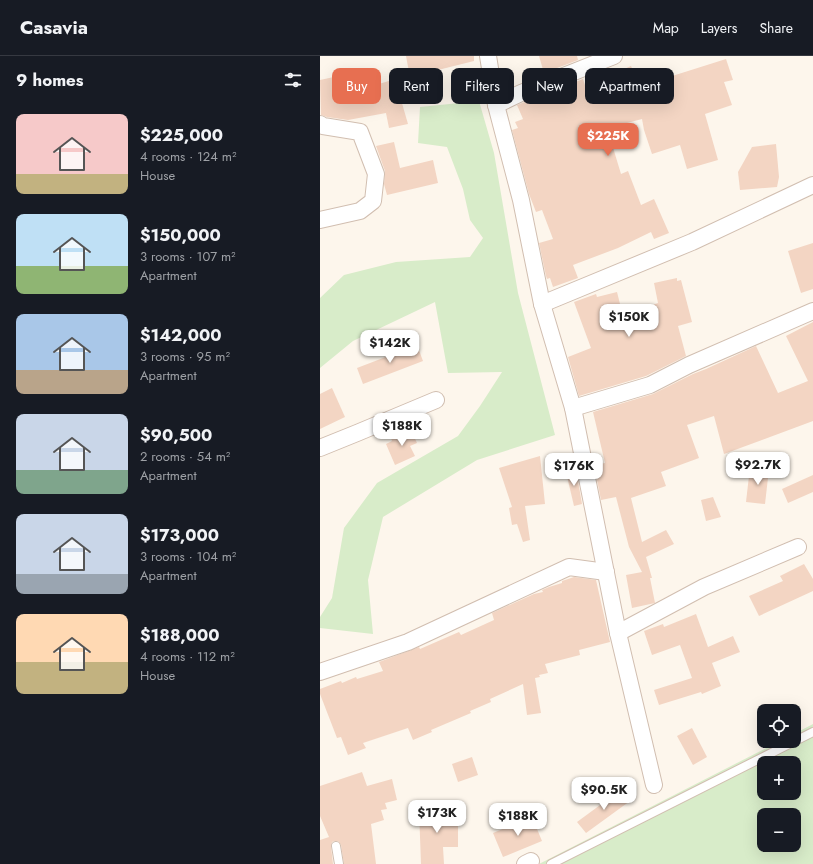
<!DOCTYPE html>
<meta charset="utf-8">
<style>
body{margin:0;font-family:Jost,sans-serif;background:#20242c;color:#f1f3f6;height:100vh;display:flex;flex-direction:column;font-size:15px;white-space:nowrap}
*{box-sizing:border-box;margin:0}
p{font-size:13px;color:#9ea1a6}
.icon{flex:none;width:22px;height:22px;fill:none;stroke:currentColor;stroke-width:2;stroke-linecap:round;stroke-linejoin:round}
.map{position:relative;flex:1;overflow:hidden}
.drawer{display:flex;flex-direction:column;background:#171b24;width:320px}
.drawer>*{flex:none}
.top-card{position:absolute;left:12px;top:12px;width:380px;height:36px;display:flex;gap:8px}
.controls{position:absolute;left:437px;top:648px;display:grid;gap:8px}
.controls a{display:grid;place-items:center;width:44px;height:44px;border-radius:8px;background:#171b24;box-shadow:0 4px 16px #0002;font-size:20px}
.price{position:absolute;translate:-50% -34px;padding:0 9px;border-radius:8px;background:#fff;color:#222;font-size:13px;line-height:26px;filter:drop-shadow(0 1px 2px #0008)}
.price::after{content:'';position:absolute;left:50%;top:24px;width:12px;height:9px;margin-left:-6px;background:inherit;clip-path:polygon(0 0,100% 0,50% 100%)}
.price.selected{background:#e76f51;color:#fff}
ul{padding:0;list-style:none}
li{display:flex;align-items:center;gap:12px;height:100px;padding:0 16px}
li span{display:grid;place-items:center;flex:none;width:112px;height:80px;border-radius:8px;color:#555}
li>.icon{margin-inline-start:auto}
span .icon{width:48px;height:48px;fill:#fffc;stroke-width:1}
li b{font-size:17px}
h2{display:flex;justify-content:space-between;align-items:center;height:48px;padding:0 16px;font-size:17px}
.chip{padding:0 14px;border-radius:8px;background:#171b24;box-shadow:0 4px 16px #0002;font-size:14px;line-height:36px}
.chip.selected{background:#e76f51;color:#fff}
header{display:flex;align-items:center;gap:24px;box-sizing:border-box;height:56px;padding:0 20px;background:#171b24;border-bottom:1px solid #363941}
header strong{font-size:19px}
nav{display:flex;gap:22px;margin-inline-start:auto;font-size:14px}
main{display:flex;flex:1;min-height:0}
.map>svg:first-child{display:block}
.green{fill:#d8ecc9;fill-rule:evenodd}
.building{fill:#f3d5c3}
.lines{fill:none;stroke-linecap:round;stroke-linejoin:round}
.service-casing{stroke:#d1beb0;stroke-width:10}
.minor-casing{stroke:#d1beb0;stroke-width:18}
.service{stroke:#fff;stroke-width:8}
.minor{stroke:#fff;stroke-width:16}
</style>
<header>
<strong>Casavia</strong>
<nav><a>Map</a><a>Layers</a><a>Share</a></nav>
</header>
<main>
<section class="drawer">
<h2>9 homes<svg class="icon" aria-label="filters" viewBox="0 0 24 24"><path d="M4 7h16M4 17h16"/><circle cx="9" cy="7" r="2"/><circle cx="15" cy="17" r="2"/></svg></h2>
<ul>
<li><span style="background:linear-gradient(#f6c9c9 75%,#c2b280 0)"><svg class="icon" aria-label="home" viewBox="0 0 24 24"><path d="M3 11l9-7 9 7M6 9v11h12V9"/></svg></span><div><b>$225,000</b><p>4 rooms · 124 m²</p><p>House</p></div></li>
<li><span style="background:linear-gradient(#bfe0f5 65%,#8fb573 0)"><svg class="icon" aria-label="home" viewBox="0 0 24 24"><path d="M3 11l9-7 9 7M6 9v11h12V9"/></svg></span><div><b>$150,000</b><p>3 rooms · 107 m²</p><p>Apartment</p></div></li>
<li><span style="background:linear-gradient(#a9c7e8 70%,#b9a48a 0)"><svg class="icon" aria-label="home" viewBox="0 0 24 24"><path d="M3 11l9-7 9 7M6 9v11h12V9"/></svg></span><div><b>$142,000</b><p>3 rooms · 95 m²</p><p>Apartment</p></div></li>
<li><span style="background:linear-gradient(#c9d6e8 70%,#7fa58c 0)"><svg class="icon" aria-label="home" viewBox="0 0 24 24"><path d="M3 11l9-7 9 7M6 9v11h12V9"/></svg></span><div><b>$90,500</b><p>2 rooms · 54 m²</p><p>Apartment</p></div></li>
<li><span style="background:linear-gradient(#c9d6e8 75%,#9aa5b1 0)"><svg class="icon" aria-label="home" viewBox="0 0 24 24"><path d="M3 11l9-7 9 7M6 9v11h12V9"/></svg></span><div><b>$173,000</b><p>3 rooms · 104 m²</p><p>Apartment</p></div></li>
<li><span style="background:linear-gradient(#ffd9b3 60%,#c2b280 0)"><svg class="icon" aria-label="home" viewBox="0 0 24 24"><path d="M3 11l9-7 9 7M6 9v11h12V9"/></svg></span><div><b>$188,000</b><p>4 rooms · 112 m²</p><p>House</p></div></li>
</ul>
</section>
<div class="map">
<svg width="493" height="808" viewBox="0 0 493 808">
<rect width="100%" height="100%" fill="#fdf6ec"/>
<g class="green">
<polygon points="159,45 174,97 198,237 235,379 157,404 63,461 48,524 53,578 0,572 0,561 12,542 24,472 57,427 138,380 160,350 182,316 128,317 115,246 33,285 0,312 0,242 24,219 76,206 150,201 163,182 150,164 143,133 127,91 98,87 100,51"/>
<path d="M493,668V808H219L460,685H474V678ZM444,707H474V737H444ZM444,759H474V789H444Z"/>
</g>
<g class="building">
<polygon points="86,0 154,0 154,5 90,21"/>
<polygon points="219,0 257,0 258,4 224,17"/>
<polygon points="406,3 413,24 404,26 412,49 385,58 398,104 367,113 360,89 332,98 324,74 322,63 307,67 288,75 301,118 308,115 321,149 334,143 349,177 334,183 331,176 298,192 253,209 258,222 233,231 230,222 227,223 226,220 219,187 233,183 222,154 216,156 209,138 192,74 198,72 195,66 203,63 197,49 263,23 265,29 294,15 295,17 311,10 322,35 351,26 349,21"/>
<polygon points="55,12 59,28 75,23 88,68 69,72 66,57 28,64 7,61 1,59 0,24"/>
<polygon points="74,86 80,112 113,104 118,127 67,139 64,128 65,115 56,90"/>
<polygon points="456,88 459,121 457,131 420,134 418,116 432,91"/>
<polygon points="493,187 493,233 481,237 468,195"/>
<polygon points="357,222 357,225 361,224 372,266 358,270 366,300 326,320 259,340 248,301 271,292 254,246 276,238 277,241 297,236 303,260 338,247 334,227"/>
<polygon points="493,266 493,365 404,398 394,360 367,369 379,402 341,416 346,430 311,442 322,486 346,474 354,488 326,501 332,522 330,522 335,547 312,552 306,519 322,516 309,491 296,441 281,444 274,409 285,407 273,356 333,338 373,318 386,313 436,290 458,337 488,325 466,280"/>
<polygon points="97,289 103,305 43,328 37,312"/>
<polygon points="12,332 25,361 0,373 0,338"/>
<polygon points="91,374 97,387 90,390 95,400 75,409 66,388 72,385 71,382"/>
<polygon points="220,400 225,448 205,450 210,484 203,486 197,468 192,469 189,452 192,451 179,412"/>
<polygon points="430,411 449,413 445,448 426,446"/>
<polygon points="256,413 262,448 254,450 246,416"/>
<polygon points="493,419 493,436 468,447 462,433"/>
<polygon points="393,441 401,461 386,465 381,444"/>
<polygon points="484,508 493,523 493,535 439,560 429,540 463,525 460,520"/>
<polygon points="254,521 276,524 290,586 259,594 260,599 225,608 228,617 219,619 220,621 215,622 221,657 207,659 203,628 170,643 171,646 150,655 151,657 111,674 112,676 93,684 88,672 43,687 46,692 28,699 21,681 17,682 0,638 0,633 21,625 22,627 36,621 37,623 63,615 59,606 99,591 100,593 139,576 141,579 174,564 172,557 214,538 223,536 222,534 229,531 242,527 242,525"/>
<polygon points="376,558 388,591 413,580 420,596 392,607 401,630 382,638 381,636 339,649 334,634 372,622 360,589 332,599 324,575 343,568 344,571"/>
<polygon points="372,672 387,701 373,709 357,680"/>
<polygon points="152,701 158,719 138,726 132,708"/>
<polygon points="42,716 47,730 72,723 77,744 65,747 67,753 61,754 64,764 51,768 56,808 24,808 21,789 18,785 15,785 12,786 11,791 13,808 0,808 0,784 9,781 0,760 0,730"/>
<polygon points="302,733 310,745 266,777 257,766"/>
<polygon points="99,754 138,754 138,791 123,791 124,808 101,808"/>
<polygon points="212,761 222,785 183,801 173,777"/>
</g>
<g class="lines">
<defs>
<g id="service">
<polyline points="16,790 19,808"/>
<polyline points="231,808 493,676"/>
</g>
<g id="minor">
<polyline points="168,0 176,49 201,144 222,248 253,352 298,577 334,729"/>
<polyline points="176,49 201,37 294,0"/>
<polyline points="0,68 3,70 40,76 56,118 53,145 40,155 0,164"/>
<polyline points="222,248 372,186 493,129"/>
<polyline points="253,352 330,329 369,309 493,255"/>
<polyline points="0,392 37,377 116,344"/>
<polyline points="298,577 384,531 478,491"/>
<polyline points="0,616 88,586 249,511 286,516"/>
<polyline points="205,808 211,805"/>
</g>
</defs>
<use href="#service" class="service-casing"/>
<use href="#minor" class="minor-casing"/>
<use href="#service" class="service"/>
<use href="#minor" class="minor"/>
</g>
</svg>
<div class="controls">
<a><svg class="icon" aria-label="locate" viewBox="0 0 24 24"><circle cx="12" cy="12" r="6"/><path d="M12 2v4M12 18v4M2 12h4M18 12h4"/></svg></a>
<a>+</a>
<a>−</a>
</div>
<b class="price selected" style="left:288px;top:101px">$225K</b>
<b class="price" style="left:309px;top:282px">$150K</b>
<b class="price" style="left:70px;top:308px">$142K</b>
<b class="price" style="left:82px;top:391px">$188K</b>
<b class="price" style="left:438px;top:430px">$92.7K</b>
<b class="price" style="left:254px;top:431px">$176K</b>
<b class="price" style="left:284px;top:755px">$90.5K</b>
<b class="price" style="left:117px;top:778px">$173K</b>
<b class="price" style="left:198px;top:781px">$188K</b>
<div class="top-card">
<a class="chip selected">Buy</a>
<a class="chip">Rent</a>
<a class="chip">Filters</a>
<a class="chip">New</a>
<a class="chip">Apartment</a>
</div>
</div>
</main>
